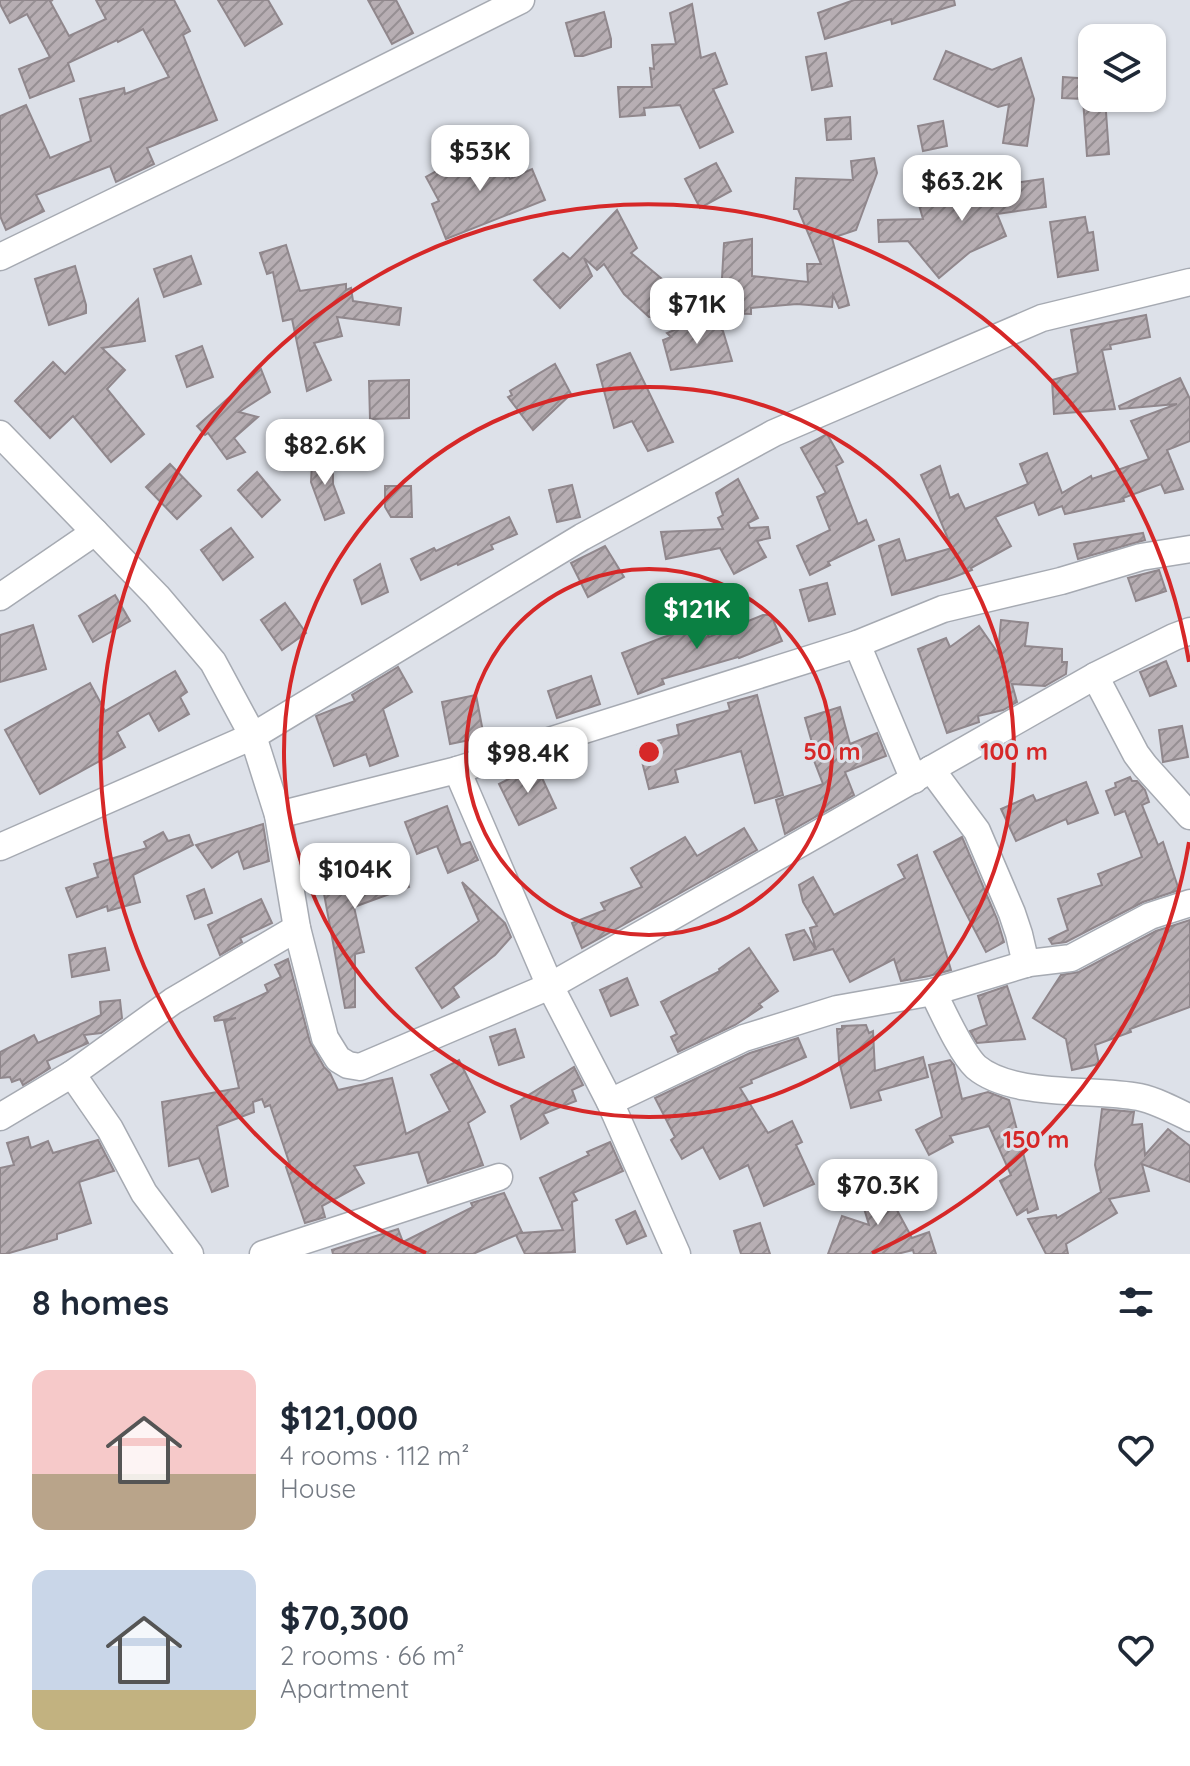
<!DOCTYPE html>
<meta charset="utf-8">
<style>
body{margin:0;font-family:Quicksand,sans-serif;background:#f2f2f3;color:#1f2937;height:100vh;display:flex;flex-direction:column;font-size:30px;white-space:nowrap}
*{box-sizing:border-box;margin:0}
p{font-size:26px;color:#747a83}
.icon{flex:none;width:44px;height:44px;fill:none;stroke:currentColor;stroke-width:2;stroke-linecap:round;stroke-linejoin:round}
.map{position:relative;height:1254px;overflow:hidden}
.details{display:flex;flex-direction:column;background:#fff;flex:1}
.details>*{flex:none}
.controls{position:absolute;left:1078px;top:24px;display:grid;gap:16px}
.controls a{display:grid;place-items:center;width:88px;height:88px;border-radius:16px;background:#fff;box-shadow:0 2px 6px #0004;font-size:40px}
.price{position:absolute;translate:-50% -68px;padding:0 18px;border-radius:16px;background:#fff;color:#222;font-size:26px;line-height:52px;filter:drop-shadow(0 2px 4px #0008)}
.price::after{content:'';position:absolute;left:50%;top:48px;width:24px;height:18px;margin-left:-12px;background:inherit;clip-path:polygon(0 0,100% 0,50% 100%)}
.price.selected{background:#0b8043;color:#fff}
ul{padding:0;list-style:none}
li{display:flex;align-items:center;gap:24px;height:200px;padding:0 32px}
li span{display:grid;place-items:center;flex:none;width:224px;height:160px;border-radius:16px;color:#555}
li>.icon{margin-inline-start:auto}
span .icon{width:96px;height:96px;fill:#fffc;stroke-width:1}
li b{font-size:34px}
h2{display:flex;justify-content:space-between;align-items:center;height:96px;padding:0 32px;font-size:34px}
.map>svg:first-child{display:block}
.building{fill:url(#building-hatch);stroke:#90878c;stroke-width:2}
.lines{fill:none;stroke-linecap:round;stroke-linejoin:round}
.minor-casing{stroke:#a6aab2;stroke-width:29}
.minor{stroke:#fff;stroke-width:26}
.ring{fill:none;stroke:#d62828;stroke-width:4}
.centre{fill:#d62828;stroke:#dde1e9;stroke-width:4}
.ring-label{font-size:24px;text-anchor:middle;font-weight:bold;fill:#d62828;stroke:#dde1e9;stroke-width:6;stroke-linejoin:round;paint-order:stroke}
</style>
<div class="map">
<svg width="1190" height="1254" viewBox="0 0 1190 1254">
<defs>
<pattern id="building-hatch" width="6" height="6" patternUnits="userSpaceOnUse" patternTransform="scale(2)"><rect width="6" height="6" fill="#b7aeb3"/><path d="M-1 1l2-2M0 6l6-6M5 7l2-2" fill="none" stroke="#968f93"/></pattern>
</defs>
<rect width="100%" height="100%" fill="#dde1e9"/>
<g class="building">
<polygon points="0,0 53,0 50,1 69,36 106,19 96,0 174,0 190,31 183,35 217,120 147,148 154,164 116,182 110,166 36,195 44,211 6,230 0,216 0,116 26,105 50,158 91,141 80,99 124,88 125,94 169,77 143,29 118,42 117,40 68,63 74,81 30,98 19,69 50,57 27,14 10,23 0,4"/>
<polygon points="218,0 268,0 282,24 245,46"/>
<polygon points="368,0 396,0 413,33 392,44"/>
<polygon points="854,0 954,0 955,5 892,24 891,19 825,39 818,13"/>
<polygon points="692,4 701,58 715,53 727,84 713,89 733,132 700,148 680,105 644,108 645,115 620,117 618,87 652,87 650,68 654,69 652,45 676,44 670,13"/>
<polygon points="604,12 611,39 611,47 583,56 575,56 566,23"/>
<polygon points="946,51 992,70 1021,58 1034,99 1027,146 1003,143 1009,104 998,107 934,79"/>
<polygon points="826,53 832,86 812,90 806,57"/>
<polygon points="1063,77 1092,79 1092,98 1105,98 1109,154 1087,156 1083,99 1062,98"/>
<polygon points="850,117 851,139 827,140 825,119"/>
<polygon points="943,121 947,146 923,151 918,126"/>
<polygon points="491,145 510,179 532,169 545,200 446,239 432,204 439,201 426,177 451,163 452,166"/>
<polygon points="874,158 877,173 856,230 832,238 849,305 839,308 833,295 832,307 797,304 751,308 751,314 720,313 724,243 752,239 752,276 808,282 807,264 821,264 798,209 794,209 796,178 853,180 851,161"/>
<polygon points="716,163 731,191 700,208 685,179"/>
<polygon points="1043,179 1046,207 997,214 1006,236 970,252 939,278 908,241 879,242 878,220 923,219 919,205 1014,183"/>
<polygon points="617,210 637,248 631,253 680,294 656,317 649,317 624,294 604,264 597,270 584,258 592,276 560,308 534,280 563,253 570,259"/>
<polygon points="1085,217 1088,233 1093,232 1098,270 1058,277 1050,222"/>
<polygon points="286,245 300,291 346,284 346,290 351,288 353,301 401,308 399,325 337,317 342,336 314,343 331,380 307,391 292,319 283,321 273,272 267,274 260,253"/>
<polygon points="191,256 201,284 164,297 154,269"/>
<polygon points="75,266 86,305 86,313 49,325 35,279"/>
<polygon points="138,299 145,341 102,348 125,370 107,389 144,434 111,462 73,416 50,438 15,401 53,362 65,374"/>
<polygon points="1146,315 1150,337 1110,345 1111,349 1102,350 1115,409 1054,414 1052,380 1078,373 1071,330"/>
<polygon points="706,317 723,331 732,361 671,370 663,340 671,337 667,333"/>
<polygon points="202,346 213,377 187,387 176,356"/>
<polygon points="630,353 673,442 648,451 632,421 614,428 597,365"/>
<polygon points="555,364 571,394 533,430 508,397 512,395 510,391"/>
<polygon points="261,369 270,392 239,412 258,417 234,438 245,452 227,459 208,433 205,435 197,426"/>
<polygon points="1180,378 1190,399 1190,441 1167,450 1183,489 1165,493 1161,484 1123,498 1124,501 1065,514 1062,506 1039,515 1034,502 995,517 1011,546 971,568 972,570 949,579 892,595 879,546 899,539 906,561 952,548 921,475 940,466 950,498 958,494 965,509 1028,484 1020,464 1047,453 1062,493 1091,476 1092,479 1149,459 1131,421 1177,404 1120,409 1119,406"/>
<polygon points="409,380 409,418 370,419 369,381"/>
<polygon points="827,434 843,462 836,466 858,524 866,520 874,540 828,562 830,565 810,575 797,546 830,530 817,497 826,493 801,448"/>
<polygon points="313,442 333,474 333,484 344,513 325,520 311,482"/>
<polygon points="170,464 201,496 177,519 146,487"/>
<polygon points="257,472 280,500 262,517 238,490"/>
<polygon points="738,479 758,518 748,523 750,528 768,527 770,538 757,541 766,557 734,574 720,548 666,559 661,532 723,529 718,518 723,515 716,493"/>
<polygon points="572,485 580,517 557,522 549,490"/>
<polygon points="385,486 411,486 412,517 391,517 385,507"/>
<polygon points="509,517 517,534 491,545 493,549 458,565 457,563 421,580 411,559 434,548 436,551"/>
<polygon points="231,528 253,557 223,580 201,550"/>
<polygon points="1143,533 1145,540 1078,559 1074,544"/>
<polygon points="605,546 624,577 588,597 571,563"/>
<polygon points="380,564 388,592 362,604 354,580"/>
<polygon points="1159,570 1166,591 1136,601 1128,578"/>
<polygon points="827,583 835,614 809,621 800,590"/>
<polygon points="115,595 130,621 93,642 79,616"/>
<polygon points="285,603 306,633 282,650 261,620"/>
<polygon points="763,615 771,615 782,641 739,658 738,657 662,679 664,684 638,694 622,653 664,637 705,624 709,637"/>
<polygon points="1001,620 1028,623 1025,646 1062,649 1062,662 1067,662 1066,674 1045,686 1012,684 1017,702 1003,710 978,716 979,722 947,733 918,649 946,638 950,647 979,626 998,653"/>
<polygon points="33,625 46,669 0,682 0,635"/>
<polygon points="1166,661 1176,686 1150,696 1140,672"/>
<polygon points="398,667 412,692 383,709 398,756 370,766 366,754 334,766 316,716 355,701 352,695"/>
<polygon points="175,671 187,692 180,697 189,714 159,731 149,713 117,732 125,747 40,794 5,730 90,683 105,711"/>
<polygon points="591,676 600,704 557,718 548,691"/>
<polygon points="476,695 484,737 450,744 442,702"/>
<polygon points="757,695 783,795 755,803 741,751 675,770 678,782 649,789 638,746 679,735 677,725 730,710 728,703"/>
<polygon points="840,707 850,744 877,733 886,756 845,772 854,795 785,834 776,800 823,784 813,758 816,757 805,718"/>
<polygon points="1182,726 1188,757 1163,762 1159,730"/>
<polygon points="536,765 556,808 519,825 499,784"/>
<polygon points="1130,777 1132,781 1137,781 1145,790 1149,802 1142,805 1158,845 1163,842 1179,890 1143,902 1066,942 1052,944 1049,939 1068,930 1058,899 1102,885 1098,874 1142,857 1125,811 1115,815 1106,791 1116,787 1115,783"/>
<polygon points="1086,782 1098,813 1068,824 1066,819 1016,841 1001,809 1033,795 1036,801"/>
<polygon points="447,806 461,845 470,842 478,860 448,873 437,846 417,854 405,822"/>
<polygon points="263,824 269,861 244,869 238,851 212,868 196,845"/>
<polygon points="744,828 757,850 582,948 572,923 605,910 601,903 642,887 631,868 685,837 697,856"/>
<polygon points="163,832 168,841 189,835 193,845 133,875 140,902 108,911 107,906 77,917 66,888 98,877 94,864 147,848 144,842"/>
<polygon points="962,837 997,919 1004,942 986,952 934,852"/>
<polygon points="917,855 951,970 929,976 901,981 894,959 850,982 833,949 794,960 786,935 804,930 816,950 810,928 817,926 803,902 799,885 813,877 834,915 905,878 898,865"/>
<polygon points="399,858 409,887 354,907 364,952 355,954 355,1007 345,1008 320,872 344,860 348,876"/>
<polygon points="462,882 505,923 511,937 495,955 453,987 459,997 442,1008 416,968 479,921"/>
<polygon points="204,889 212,913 195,919 187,896"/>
<polygon points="261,899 272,923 240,938 242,942 220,955 208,925"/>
<polygon points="1190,920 1190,1007 1130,1029 1131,1032 1095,1045 1099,1064 1072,1070 1066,1039 1033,1018 1061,975 1079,972 1156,931"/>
<polygon points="105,948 109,970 72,977 69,955"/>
<polygon points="749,948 778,991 759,1004 762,1007 735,1025 678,1052 671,1037 677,1034 661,1002 720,971 719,969"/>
<polygon points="288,959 310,1042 324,1067 330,1073 338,1090 392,1078 406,1134 450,1111 431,1075 459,1060 485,1112 468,1123 483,1165 428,1183 418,1152 354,1166 364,1183 322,1206 325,1217 305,1223 286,1167 290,1165 270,1105 265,1107 262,1099 253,1102 254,1112 217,1126 228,1186 212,1192 199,1158 169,1166 162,1102 239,1088 224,1021 236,1018 215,1021 214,1017 268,992 265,985 281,977 275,965"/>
<polygon points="627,978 638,1005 611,1016 600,990"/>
<polygon points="1007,986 1025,1039 977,1043 970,1031 987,1025 978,996"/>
<polygon points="120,1000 122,1018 101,1033 84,1035 88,1043 47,1061 50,1068 23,1085 20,1079 12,1082 10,1077 0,1078 0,1052 34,1035 38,1043 101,1015 100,1002"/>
<polygon points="866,1025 869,1033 873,1031 875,1071 923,1057 928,1077 878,1091 881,1100 851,1108 839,1061 837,1029 842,1029 842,1026"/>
<polygon points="515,1029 524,1057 499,1065 490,1037"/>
<polygon points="798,1038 806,1057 751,1080 752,1083 740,1088 768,1133 792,1121 802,1142 796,1145 814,1184 764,1206 748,1165 720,1179 703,1147 682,1159 671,1140 675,1137 655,1098 750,1053"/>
<polygon points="950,1060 954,1065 962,1099 988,1092 1009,1100 1038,1209 1028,1213 1027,1209 1017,1215 1000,1181 1011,1175 989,1126 950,1136 953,1142 929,1155 916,1130 942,1117 929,1065"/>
<polygon points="574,1067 583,1085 572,1090 576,1101 543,1114 548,1123 521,1139 511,1106"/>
<polygon points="1102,1109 1134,1112 1132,1125 1142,1124 1145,1155 1168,1129 1190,1146 1190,1182 1142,1164 1149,1191 1109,1199 1117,1213 1066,1244 1068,1254 1046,1254 1028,1219 1056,1215 1057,1218 1101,1192 1095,1165"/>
<polygon points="28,1137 31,1148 48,1141 53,1153 98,1140 114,1171 79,1182 91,1223 57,1234 57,1239 6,1254 0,1254 0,1168 14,1165 7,1143"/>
<polygon points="610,1142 623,1171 573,1193 577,1200 572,1202 575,1252 525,1254 516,1235 473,1254 333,1254 332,1250 398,1229 403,1242 473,1207 471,1203 504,1193 522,1232 521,1233 563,1230 540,1178 589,1155 587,1152"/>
<polygon points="880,1174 884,1186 912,1238 929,1232 936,1254 914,1254 913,1250 897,1254 828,1254 842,1216 869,1225 856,1182"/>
<polygon points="635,1211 646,1236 627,1244 616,1220"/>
<polygon points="760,1223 770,1254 741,1254 734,1231"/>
</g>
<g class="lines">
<defs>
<g id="minor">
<polyline points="0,257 225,148 521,0"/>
<polyline points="0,434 157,596 213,662 253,736 278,815 297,928 325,1038 338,1059 348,1065 360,1067 550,986 1095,676 1174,637 1190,631"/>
<polyline points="0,597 95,532"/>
<polyline points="857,644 914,780"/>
<polyline points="1095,676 1136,754 1145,766 1190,816"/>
<polyline points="931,769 977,831 1012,913 1019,934 1026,964"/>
<polyline points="457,770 550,986 610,1102 677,1254"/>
<polyline points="278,815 457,770 857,644 943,609 1061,581 1141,557 1190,549"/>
<polyline points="0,847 253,736 582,537 774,433 1042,318 1190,282"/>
<path d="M933,992C943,1012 961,1053 976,1067C1013,1098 1093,1088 1139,1097C1157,1101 1174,1110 1190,1118"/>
<polyline points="72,1074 110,1129 144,1193 190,1254"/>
<polyline points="610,1102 744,1038 837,1009 933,992 1029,963 1071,958 1150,916 1190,903"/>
<polyline points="0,1117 72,1074 173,1001 297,928"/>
<polyline points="263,1254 499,1177"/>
</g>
</defs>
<use href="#minor" class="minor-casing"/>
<use href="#minor" class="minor"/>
</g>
<g class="ring">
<circle cx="649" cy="752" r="183"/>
<circle cx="649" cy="752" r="365"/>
<path d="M1189 842A548 548 0 0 1 872 1253M426 1253A548 548 0 1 1 1189 662"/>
</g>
<circle cx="649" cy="752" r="12" class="centre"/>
<g class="ring-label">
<text x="832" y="760">50 m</text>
<text x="1014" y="760">100 m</text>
<text x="1036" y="1148">150 m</text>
</g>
</svg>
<div class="controls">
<a><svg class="icon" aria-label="layers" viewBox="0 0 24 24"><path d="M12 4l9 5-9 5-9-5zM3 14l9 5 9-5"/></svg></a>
</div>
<b class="price" style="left:480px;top:193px">$53K</b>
<b class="price" style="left:962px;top:223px">$63.2K</b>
<b class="price" style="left:697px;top:346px">$71K</b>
<b class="price" style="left:325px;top:487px">$82.6K</b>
<b class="price selected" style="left:697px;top:651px">$121K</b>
<b class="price" style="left:528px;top:795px">$98.4K</b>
<b class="price" style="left:355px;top:911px">$104K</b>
<b class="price" style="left:878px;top:1227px">$70.3K</b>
</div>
<section class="details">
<h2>8 homes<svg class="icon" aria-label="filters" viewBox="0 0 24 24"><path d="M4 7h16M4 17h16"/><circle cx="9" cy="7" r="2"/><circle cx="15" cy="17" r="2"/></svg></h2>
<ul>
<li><span style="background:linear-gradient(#f6c9c9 65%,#b9a48a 0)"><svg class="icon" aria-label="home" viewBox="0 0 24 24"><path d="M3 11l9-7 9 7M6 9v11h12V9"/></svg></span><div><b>$121,000</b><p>4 rooms · 112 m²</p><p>House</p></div><svg class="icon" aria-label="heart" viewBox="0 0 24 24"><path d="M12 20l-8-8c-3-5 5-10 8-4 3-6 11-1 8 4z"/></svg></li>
<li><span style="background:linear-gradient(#c9d6e8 75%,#c2b280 0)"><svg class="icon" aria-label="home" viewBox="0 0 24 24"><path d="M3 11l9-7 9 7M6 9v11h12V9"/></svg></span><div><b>$70,300</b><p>2 rooms · 66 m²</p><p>Apartment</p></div><svg class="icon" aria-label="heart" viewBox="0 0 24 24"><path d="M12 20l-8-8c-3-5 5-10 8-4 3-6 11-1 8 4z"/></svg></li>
</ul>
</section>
